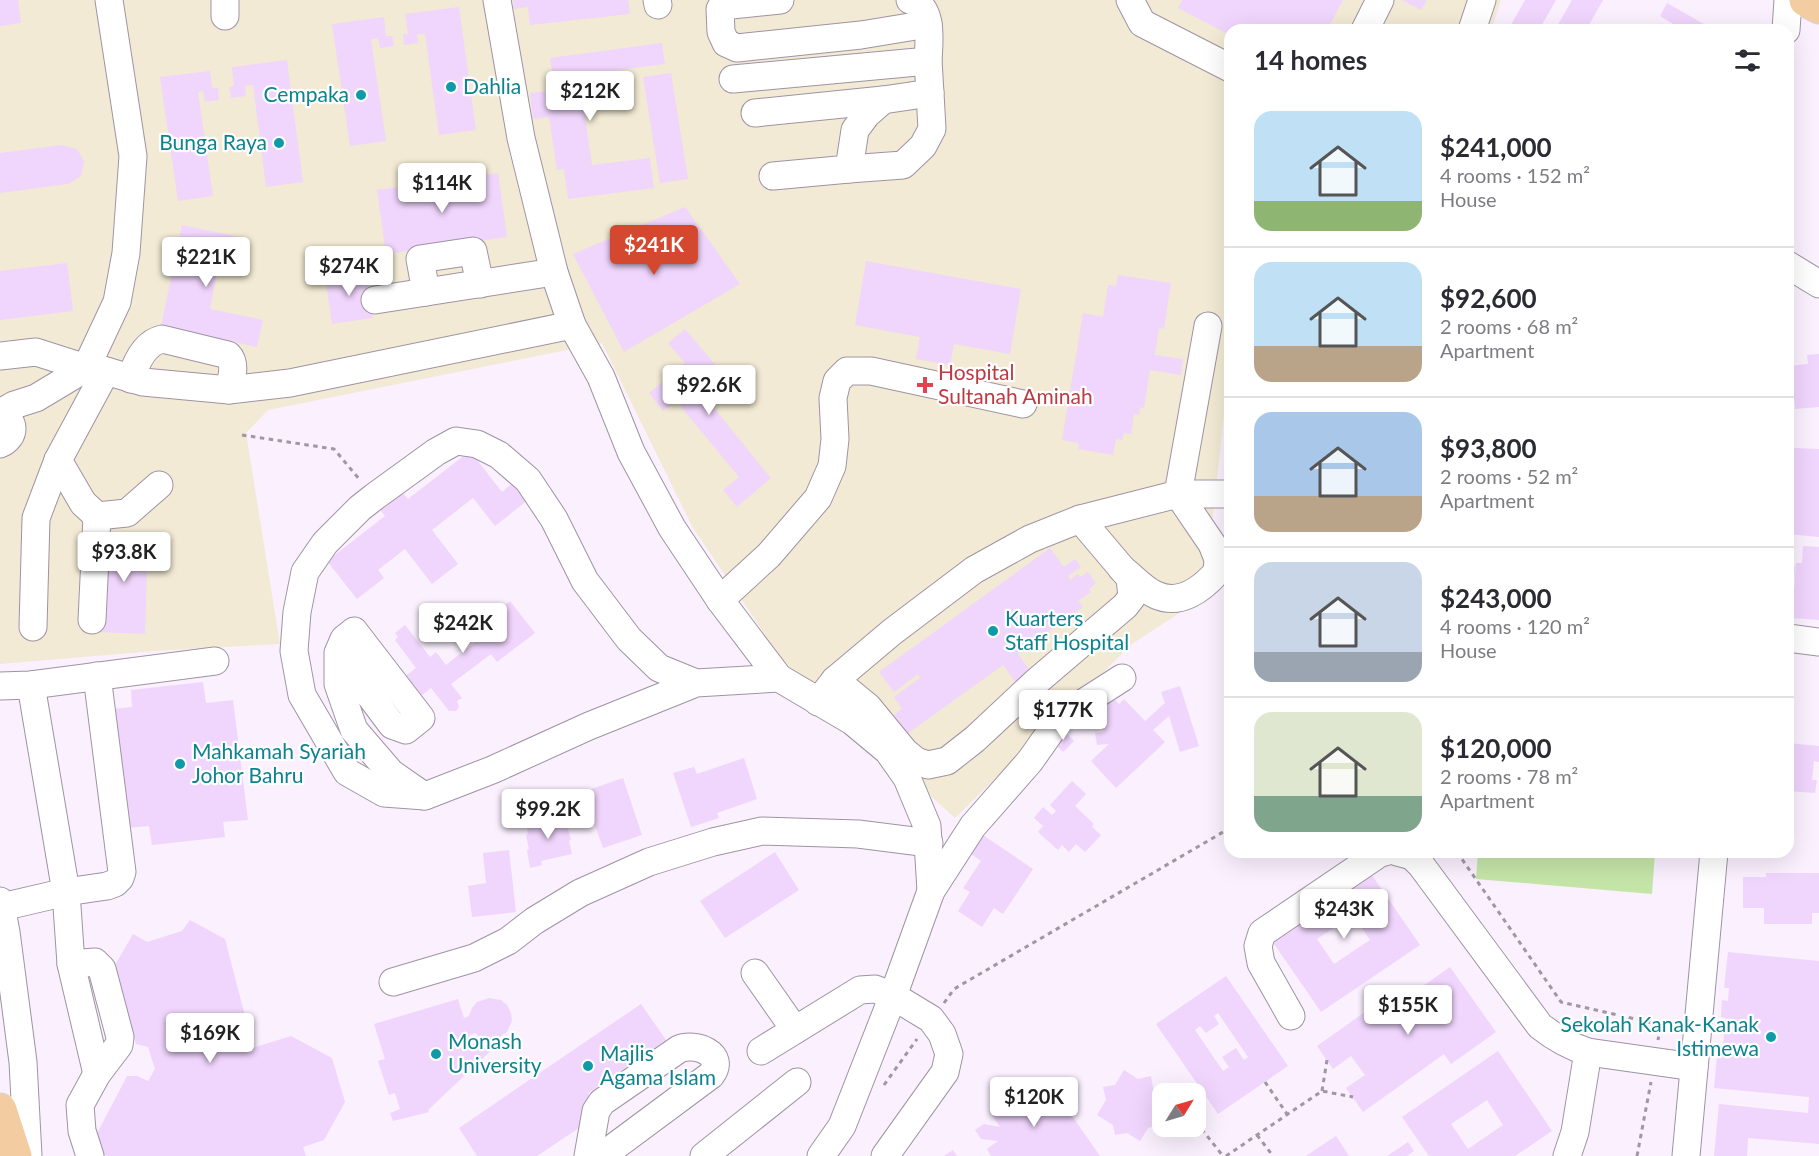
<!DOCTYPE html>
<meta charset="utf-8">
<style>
body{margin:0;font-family:Lato,sans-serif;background:#f7f7f7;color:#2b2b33;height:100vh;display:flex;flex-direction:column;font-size:22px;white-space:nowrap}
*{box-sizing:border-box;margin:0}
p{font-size:20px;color:#7c7c81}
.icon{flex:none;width:33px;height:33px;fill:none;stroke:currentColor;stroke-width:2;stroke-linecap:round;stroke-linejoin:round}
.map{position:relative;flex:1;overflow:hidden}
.panel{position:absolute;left:1224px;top:24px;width:570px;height:834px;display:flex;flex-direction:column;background:#fff;border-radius:18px;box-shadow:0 6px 24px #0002}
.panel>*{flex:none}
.needle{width:39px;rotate:53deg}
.controls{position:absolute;left:1152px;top:1083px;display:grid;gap:12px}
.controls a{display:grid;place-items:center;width:54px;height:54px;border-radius:12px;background:#fff;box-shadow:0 6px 24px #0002;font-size:30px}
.price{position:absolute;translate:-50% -51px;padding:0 14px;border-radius:6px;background:#fff;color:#222;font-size:20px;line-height:39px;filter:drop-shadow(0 2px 3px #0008)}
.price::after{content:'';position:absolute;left:50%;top:36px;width:18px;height:14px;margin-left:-9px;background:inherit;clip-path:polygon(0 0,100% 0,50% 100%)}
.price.on{background:#d3482f;color:#fff}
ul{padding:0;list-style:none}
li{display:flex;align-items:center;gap:18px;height:150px;padding:0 30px}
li+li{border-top:2px solid #e1e1e2}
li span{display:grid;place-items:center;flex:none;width:168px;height:120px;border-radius:18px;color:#555}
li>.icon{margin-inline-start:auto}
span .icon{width:72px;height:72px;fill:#fffc;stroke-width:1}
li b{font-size:26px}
h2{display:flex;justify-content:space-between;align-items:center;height:72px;padding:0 30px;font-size:26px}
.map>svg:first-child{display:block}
.medical{fill:#f2ead4}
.green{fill:#c5e5a8}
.building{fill:#f0d5fc;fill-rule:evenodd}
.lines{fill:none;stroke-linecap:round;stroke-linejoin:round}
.minor-casing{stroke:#9f93a3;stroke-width:29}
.major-casing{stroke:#d7d6d7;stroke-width:35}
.path{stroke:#9f97a2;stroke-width:3;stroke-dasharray:4.5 4.5;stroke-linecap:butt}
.minor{stroke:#fff;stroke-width:27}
.major{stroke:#f3cca1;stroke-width:33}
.culture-dot{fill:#0f9aa8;stroke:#fff;stroke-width:2}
.health-dot{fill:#e0444e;stroke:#fff;stroke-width:2}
.labels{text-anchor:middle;stroke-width:4.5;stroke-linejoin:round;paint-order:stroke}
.culture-label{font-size:21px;fill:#0d838f;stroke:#fff;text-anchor:start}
.health-label{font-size:21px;fill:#be3a42;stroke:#fff;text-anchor:start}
</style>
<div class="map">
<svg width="1819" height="1156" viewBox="0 0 1819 1156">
<rect width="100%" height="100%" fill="#faf0fe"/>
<polygon class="medical" points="0,0 1501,0 1491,30 1230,30 1230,360 1204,597 1132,644 955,818 807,684 781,658 693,528 602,343 268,410 246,433 280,644 154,651 0,664"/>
<polygon class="green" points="1478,852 1655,852 1652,894 1476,879"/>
<g class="building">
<polygon points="0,0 18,0 21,23 0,26"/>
<polygon points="513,0 628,0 630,14 530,25 528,7 514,9"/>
<polygon points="1182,0 1343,0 1327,30 1230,30 1230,35 1178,8"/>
<polygon points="1402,0 1427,0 1421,10"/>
<polygon points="1525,0 1556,0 1539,30 1508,30"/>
<polygon points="1572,0 1603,0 1586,30 1555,30"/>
<polygon points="1667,3 1709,27 1708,30 1683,30 1660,16"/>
<polygon points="459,7 476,130 439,135 425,34 417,34 418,43 404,45 403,34 408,34 405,14"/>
<polygon points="384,17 386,36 392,36 394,46 380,48 378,38 371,39 386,141 350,146 332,24"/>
<polygon points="662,43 665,64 579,75 592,165 650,158 654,188 568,199 564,169 557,170 549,117 533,119 530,93 555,90 550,58"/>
<polygon points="287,60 303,182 266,187 253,85 245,86 246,96 231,98 229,87 234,86 232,67"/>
<polygon points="210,71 212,88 218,88 219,100 205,102 203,91 198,92 213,196 178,201 160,77"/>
<polygon points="671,73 688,179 660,183 643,77"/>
<polygon points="62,145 77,149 84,161 81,176 68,184 0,193 0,153"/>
<polygon points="498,173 507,237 386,254 377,190"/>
<polygon points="685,207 740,284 624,352 573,254"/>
<polygon points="182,225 249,239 244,267 219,262 210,309 263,320 257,347 161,326"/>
<polygon points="866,261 1021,289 1010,354 954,344 950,365 916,359 920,337 855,325"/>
<polygon points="67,263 73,311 0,320 0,271"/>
<polygon points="365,269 373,318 332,324 325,275"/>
<polygon points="1118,275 1171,283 1164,329 1159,328 1155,355 1183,359 1181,375 1150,370 1144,408 1140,407 1139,415 1134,414 1131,434 1124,433 1122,440 1116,439 1113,455 1078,449 1079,443 1062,440 1083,313 1103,317 1108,285 1116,286"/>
<polygon points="685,329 717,367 703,378 713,391 705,397 771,478 737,507 723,490 739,477 676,401 663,411 649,393 685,363 668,343"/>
<polygon points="1819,354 1819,407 1795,409 1793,385 1790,386 1788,366 1808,364 1807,355"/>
<polygon points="1788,417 1793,417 1790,459 1788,459"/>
<polygon points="1794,448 1819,449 1819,537 1788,534 1788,476 1792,477"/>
<polygon points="470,451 502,492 514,482 528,500 495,526 473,498 432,530 458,564 432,584 405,549 378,570 384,578 357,599 327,561 385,516 377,506 399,488 408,499"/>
<polygon points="102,532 148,534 145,634 99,632"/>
<polygon points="1803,546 1819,547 1819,620 1792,618 1796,563 1802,563"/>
<polygon points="1050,548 1064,567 1075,559 1081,567 1068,576 1070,580 1078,574 1080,577 1088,572 1096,583 1089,589 1091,592 1078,601 1083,607 1018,654 1031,672 1016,683 1003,665 907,734 894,715 902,709 894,697 920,678 918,674 894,692 879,672"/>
<polygon points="1788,565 1795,566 1792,613 1788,613"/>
<polygon points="510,601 535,633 497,662 491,654 451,684 462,698 457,701 459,707 456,711 449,711 431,688 417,699 404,677 416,668 395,640 398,637 395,633 405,625 430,657 436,652 446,665 479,639 468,624 481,613 487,620"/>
<polygon points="203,682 206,703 233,700 248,820 223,822 225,837 152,845 149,826 127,828 112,709 132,707 131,690"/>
<polygon points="1180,686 1199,746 1180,752 1169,716 1153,730 1165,742 1116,788 1091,761 1109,744 1097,745 1095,733 1104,732 1096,723 1102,717 1092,706 1108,692 1119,704 1124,699 1145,721 1165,703 1161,692"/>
<polygon points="1064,731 1074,741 1063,752 1052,741"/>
<polygon points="1788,743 1819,746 1819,762 1814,761 1812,780 1817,780 1815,793 1788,791"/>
<polygon points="744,758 757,799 717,813 719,818 691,827 673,773 694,767 697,774"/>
<polygon points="623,778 642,835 603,848 583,792"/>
<polygon points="1072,781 1086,794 1075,806 1094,824 1092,827 1101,835 1085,852 1076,844 1069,852 1062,845 1058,850 1038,832 1043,826 1034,818 1043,807 1052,815 1056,811 1050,805"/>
<polygon points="564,814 571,840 569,841 572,854 541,861 542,865 530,868 527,850 529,849 526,835 528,834 526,822"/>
<polygon points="983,835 1033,869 1003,914 994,908 982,927 958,911 970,892 963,888 981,861 971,854"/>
<polygon points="509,850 516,912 472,917 468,886 486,883 483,853"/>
<polygon points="775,852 799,890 725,938 700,901"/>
<path d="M1367,868L1420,945L1321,1012L1268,935ZM1353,915L1370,940L1334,964L1317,939Z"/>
<polygon points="1766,873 1819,873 1819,913 1812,913 1812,924 1764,924 1764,908 1743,908 1743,877 1766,877"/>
<polygon points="190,920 225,939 246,1020 238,1026 246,1050 291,1036 332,1058 345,1102 324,1140 303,1147 306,1156 107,1156 90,1147 127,1076 137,1076 148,1081 155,1069 148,1047 136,1044 115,965 133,934 147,942 182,931"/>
<polygon points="1728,952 1819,961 1819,1144 1748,1138 1747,1156 1714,1156 1719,1104 1808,1113 1809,1097 1714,1088 1717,1056 1722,1056 1726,1018 1721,1017 1722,1000 1728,1001 1729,988 1724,988"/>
<polygon points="1450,967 1496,1032 1451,1064 1444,1054 1363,1112 1346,1088 1365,1075 1351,1056 1333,1069 1317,1046 1399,988 1406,998"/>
<path d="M1226,976L1288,1066L1218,1114L1156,1024ZM1218,1013L1248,1057L1244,1060L1236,1048L1222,1057L1229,1067L1223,1071L1195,1030L1200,1026L1206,1033L1219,1024L1214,1016Z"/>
<polygon points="489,998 501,1000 507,1005 511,1013 512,1021 507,1032 497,1039 489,1040 481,1038 475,1033 469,1035 471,1043 482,1049 499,1043 428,1110 429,1112 393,1121 390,1113 400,1109 395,1093 389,1095 378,1061 385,1059 374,1024 458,999 464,1018 469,1016 472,1008 477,1002"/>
<polygon points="641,1004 666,1040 588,1093 594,1102 588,1122 537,1156 477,1156 459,1128"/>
<path d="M1498,1051L1552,1131L1515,1156H1429L1402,1117ZM1487,1100L1503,1125L1468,1149L1451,1124Z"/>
<polygon points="1124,1070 1138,1079 1151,1076 1153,1088 1162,1093 1162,1105 1160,1110 1162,1124 1148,1128 1140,1141 1127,1133 1115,1135 1113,1125 1097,1115 1106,1100 1103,1087 1115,1085"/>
<polygon points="1047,1083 1053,1091 1047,1110 1061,1100 1100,1156 991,1156 987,1149 998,1141 981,1139 975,1130 984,1124 1000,1127 989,1111 993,1109 990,1105 1016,1087 1019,1092 1023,1089 1034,1104 1040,1086"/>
<polygon points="1336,1136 1349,1156 1306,1156"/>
<polygon points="1408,1142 1414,1151 1407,1156 1387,1156"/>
<polygon points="953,1150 957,1156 944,1156"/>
</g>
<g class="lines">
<defs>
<g id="minor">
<polyline points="225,0 225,16"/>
<polyline points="497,0 521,138 554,272 572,325 601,377 631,452 672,528 720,600 779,678 852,721 888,751 907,778 927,826 931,891"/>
<polyline points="657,0 658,5"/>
<polyline points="780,0 722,6 720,9 721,32 726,43 737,48 861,35 928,24"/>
<polyline points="1130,0 1142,23 1230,68"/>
<polyline points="1365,30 1380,0"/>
<polyline points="1472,30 1482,0"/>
<polyline points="1786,30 1788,0"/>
<path d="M733,79L928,61C929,41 934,7 910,0"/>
<polyline points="755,113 883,100"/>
<polyline points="849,169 903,165 923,146 932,129 930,93"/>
<polyline points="773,176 849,169 855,130 867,114 883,100 930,93 928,61"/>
<polyline points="1788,265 1819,284"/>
<polyline points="426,292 420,259 473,251 480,284"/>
<polyline points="375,300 554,272"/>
<polyline points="0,356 36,352 86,368 96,368 143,382 229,390 290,383 572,325"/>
<path d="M131,379C136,362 145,343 162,339L228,355C237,364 231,379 229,390"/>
<polyline points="0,413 14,405 36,398 86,368 117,302 126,253 133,156 109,0"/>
<path d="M0,414C16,420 16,437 0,444"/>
<polyline points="58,460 83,503 97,516 127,513 159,485"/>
<polyline points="1178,494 1230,494"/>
<path d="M1122,569C1133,577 1144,590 1156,595C1180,606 1202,589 1217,572L1218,559L1212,544L1178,494"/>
<polyline points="720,600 769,555 818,498 832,466 835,439 833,398 837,381 847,371 871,371 1023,404"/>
<polyline points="92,620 97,516"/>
<polyline points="33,627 36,518 58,460 106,371"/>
<polyline points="1788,638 1819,642"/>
<polyline points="338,653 392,725 406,730 421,718 354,631 344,639 338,653 338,684 354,730 391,773 424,796"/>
<polyline points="835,680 868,707 905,752 916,761 928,765 947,761 975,739 1036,682 1125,606 1132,597 1130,578 1080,519"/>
<polyline points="696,683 659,668 629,639 585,581 554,519 528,480 499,455 477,444 456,441 436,452 374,497 360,508 325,543 305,572 297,612 294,651 302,695 347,772 384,793 425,796 492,770 589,726 696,683 779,678"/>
<polyline points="31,685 66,892 71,964 97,1074"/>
<polyline points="0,686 31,685 215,661"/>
<polyline points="818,702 835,680 892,632 974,570 1030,539 1080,519 1178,494 1208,326"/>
<path d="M1397,852L1412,856L1421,865L1540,1026C1555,1038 1569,1046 1588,1052L1694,1067"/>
<polyline points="0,901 6,932 23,1062 28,1156"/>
<polyline points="2,907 66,892 107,886 115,883 120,878 122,872 97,676"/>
<polyline points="71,964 95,962 102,969 120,1037 119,1045 97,1074 80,1105 82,1131 90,1156"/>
<polyline points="755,973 795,1030"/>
<polyline points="393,982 474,958 508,941 534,921 580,893 649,862 713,842 762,831 858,834 929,843"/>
<polyline points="1291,1016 1261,963 1258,946 1262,933 1380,853 1385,852"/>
<polyline points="761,1051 860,990 875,989 893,996 931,1019 942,1034 949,1054 945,1072 885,1156"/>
<path d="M588,1156L596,1111L602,1102L679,1049C695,1042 727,1054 711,1075L602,1156"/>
<polyline points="704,1156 797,1082"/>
<polyline points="821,1156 842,1126 893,996 931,891 973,826 1030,761 1061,717 1122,678"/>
<polyline points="1567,1156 1575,1132 1588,1052"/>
<polyline points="1686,1156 1714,852"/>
</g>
<g id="major">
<polyline points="1806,0 1819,7"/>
<polyline points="0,1110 15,1156"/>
</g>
</defs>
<use href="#minor" class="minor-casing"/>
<use href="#major" class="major-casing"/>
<g class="path">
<polyline points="242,435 334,449 360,480"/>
<polyline points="1457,852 1561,1002 1661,1025 1658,1040"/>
<polyline points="944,1003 954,989 1230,828"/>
<polyline points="1265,1082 1287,1114"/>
<polyline points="884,1085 917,1039"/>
<polyline points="1322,1091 1327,1060"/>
<polyline points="1196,1122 1223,1156"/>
<polyline points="1257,1135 1273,1156"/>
<polyline points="1226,1156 1322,1091 1353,1097"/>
<polyline points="1637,1156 1651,1082"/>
</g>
<use href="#minor" class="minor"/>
<use href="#major" class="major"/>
</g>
<g class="culture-dot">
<circle cx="451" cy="87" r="6"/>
<circle cx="361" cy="95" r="6"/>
<circle cx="279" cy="143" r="6"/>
<circle cx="993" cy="631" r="6"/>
<circle cx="180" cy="764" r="6"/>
<circle cx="1771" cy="1037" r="6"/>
<circle cx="436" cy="1054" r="6"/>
<circle cx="588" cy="1066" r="6"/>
</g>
<path class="health-dot" d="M922 376h6v6h6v6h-6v6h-6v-6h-6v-6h6z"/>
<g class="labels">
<g class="culture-label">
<text x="463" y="94">Dahlia</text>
<text x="349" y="102" text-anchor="end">Cempaka</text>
<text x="267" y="150" text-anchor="end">Bunga Raya</text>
<text x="1005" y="626">Kuarters<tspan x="1005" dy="24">Staff Hospital</tspan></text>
<text x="192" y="759">Mahkamah Syariah<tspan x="192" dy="24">Johor Bahru</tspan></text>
<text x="1759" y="1032" text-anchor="end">Sekolah Kanak-Kanak<tspan x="1759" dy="24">Istimewa</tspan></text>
<text x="448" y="1049">Monash<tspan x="448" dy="24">University</tspan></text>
<text x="600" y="1061">Majlis<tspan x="600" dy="24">Agama Islam</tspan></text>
</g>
<g class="health-label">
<text x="938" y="380">Hospital<tspan x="938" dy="24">Sultanah Aminah</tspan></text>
</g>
</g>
</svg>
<div class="controls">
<a><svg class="needle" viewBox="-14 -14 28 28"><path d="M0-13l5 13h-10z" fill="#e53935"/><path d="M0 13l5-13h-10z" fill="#7c7c81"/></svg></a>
</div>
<b class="price" style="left:590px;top:122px">$212K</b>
<b class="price" style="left:442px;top:214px">$114K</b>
<b class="price on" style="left:654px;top:276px">$241K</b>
<b class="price" style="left:206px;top:288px">$221K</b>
<b class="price" style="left:349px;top:297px">$274K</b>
<b class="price" style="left:709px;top:416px">$92.6K</b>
<b class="price" style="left:124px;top:583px">$93.8K</b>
<b class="price" style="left:463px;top:654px">$242K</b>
<b class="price" style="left:1063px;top:741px">$177K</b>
<b class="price" style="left:548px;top:840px">$99.2K</b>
<b class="price" style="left:1344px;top:940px">$243K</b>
<b class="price" style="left:1408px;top:1036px">$155K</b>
<b class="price" style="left:210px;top:1064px">$169K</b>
<b class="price" style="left:1034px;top:1128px">$120K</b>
<section class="panel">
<h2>14 homes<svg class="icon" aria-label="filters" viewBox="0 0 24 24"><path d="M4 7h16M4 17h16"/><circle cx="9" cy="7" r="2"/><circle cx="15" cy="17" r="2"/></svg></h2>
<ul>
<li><span style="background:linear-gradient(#bfe0f5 75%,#8fb573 0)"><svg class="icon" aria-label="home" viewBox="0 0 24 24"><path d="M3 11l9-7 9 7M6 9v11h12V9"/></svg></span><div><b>$241,000</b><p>4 rooms · 152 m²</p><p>House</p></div></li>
<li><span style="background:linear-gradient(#bfe0f5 70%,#b9a48a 0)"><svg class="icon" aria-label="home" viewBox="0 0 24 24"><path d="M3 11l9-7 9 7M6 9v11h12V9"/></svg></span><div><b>$92,600</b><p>2 rooms · 68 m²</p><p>Apartment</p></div></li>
<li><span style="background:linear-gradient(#a9c7e8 70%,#b9a48a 0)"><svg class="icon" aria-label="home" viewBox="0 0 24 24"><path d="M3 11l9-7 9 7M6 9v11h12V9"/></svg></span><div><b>$93,800</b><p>2 rooms · 52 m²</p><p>Apartment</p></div></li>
<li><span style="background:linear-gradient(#c9d6e8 75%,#9aa5b1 0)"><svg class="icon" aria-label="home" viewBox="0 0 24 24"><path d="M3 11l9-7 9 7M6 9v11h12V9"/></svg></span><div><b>$243,000</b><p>4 rooms · 120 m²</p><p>House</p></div></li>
<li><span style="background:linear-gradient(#dfe7d0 70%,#7fa58c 0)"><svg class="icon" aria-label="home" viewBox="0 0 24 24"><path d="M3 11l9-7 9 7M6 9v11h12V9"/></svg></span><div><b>$120,000</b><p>2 rooms · 78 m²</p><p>Apartment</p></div></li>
</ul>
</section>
</div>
